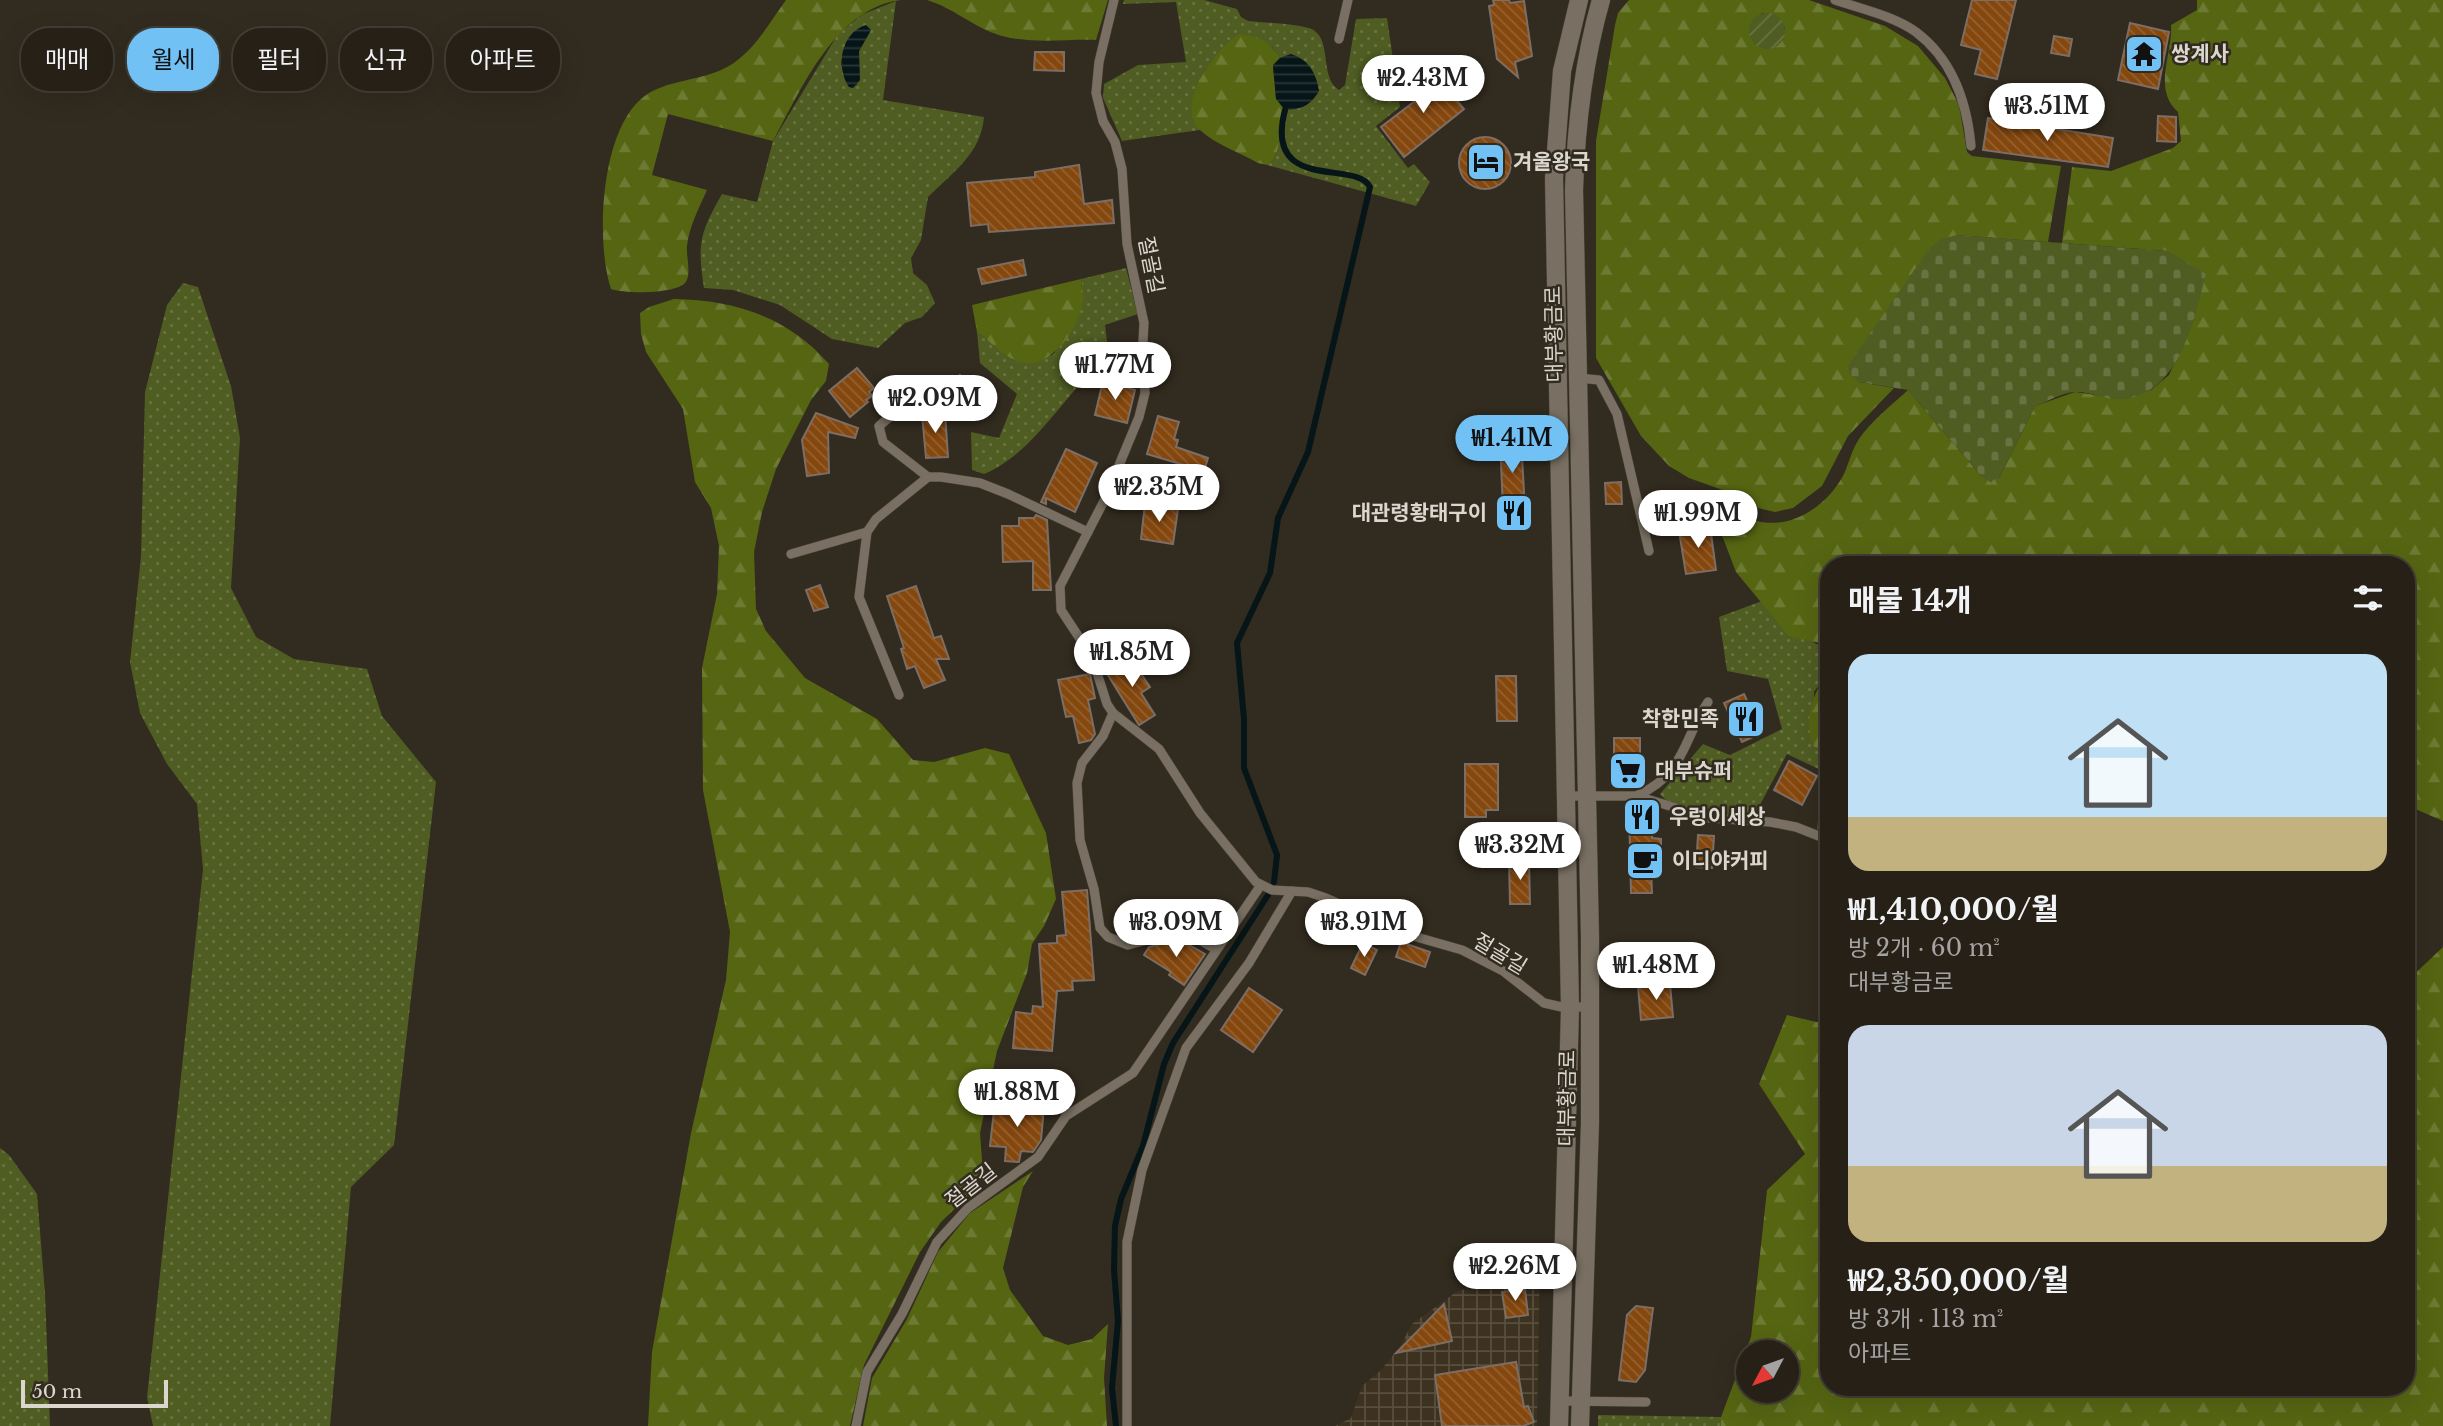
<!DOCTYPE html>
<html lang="ko">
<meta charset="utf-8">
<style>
body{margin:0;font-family:"Libre Baskerville","Noto Sans KR",serif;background:#322d24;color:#f1f3f6;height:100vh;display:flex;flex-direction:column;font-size:26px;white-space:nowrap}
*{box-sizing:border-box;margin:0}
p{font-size:23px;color:#a4a3a1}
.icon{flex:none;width:38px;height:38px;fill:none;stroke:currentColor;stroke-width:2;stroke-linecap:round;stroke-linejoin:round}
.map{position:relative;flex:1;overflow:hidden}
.sheet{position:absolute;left:1820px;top:556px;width:595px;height:840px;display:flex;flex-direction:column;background:#262017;border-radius:28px;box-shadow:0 7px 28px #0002,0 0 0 2px #423e36}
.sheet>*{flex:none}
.top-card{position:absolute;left:21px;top:28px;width:665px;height:63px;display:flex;gap:14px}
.needle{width:46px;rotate:229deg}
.controls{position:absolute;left:1736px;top:1340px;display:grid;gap:14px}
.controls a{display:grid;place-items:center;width:63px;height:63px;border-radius:50%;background:#262017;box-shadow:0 7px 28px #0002,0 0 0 2px #423e36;font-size:35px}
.scale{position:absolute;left:21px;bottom:18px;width:147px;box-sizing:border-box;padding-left:7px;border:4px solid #dbd6ce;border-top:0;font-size:19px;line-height:24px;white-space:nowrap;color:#dbd6ce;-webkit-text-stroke:5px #322b1f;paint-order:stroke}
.price{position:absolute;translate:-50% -60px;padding:0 16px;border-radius:24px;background:#fff;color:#222;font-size:23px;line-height:46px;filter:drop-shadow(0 2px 4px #0008)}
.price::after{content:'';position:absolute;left:50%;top:42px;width:21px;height:16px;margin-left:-10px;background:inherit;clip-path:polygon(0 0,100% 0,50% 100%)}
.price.on{background:#72c1f5;color:#111}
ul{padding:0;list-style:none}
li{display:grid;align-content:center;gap:14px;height:371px;padding:0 28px}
li span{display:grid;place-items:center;height:217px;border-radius:21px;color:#555}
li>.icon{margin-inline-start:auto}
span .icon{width:126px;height:126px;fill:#fffc;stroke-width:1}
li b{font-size:30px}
h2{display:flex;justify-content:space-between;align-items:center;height:84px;padding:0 28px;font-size:30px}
.chip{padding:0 24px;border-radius:28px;background:#262017;box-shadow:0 7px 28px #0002,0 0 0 2px #423e36;font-size:24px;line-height:63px}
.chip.on{background:#72c1f5;color:#111}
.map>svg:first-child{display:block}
.industrial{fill:url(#industrial-grid)}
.grass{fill:url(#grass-dots);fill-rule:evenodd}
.forest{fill:url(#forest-firs);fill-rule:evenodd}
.cemetery{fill:url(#cemetery-stones)}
.garden{fill:url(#garden-furrows)}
.water{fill:url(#water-rules)}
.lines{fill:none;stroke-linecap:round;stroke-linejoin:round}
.stream{stroke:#061517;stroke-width:6}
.building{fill:url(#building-back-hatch);stroke:#7c6e65;stroke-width:2}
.service-casing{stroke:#4c463b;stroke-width:10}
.secondary-casing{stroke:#4c463b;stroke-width:19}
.service{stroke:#797063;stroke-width:9}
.secondary{stroke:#797063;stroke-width:18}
.labels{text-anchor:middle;stroke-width:5;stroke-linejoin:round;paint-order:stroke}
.poi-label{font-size:21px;font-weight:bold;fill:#dbd6ce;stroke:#322b1f;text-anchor:start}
.street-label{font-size:21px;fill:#dbd6ce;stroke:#322b1f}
</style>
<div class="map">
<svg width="2443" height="1426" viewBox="0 0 2443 1426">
<defs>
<pattern id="industrial-grid" width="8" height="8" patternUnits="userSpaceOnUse" patternTransform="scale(1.75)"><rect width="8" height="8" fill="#3d3220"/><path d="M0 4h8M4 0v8" fill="none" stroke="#584f3f"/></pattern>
<pattern id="grass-dots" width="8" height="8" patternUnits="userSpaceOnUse" patternTransform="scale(1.75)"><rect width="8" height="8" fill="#4f5c22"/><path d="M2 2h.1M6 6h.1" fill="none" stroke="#687341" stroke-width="1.8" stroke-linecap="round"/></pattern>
<pattern id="forest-firs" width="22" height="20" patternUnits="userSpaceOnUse" patternTransform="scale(1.75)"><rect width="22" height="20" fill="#556512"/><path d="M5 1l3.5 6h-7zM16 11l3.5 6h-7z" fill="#6d7a33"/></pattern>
<pattern id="cemetery-stones" width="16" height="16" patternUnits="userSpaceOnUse" patternTransform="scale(1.75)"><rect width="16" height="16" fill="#4f5c22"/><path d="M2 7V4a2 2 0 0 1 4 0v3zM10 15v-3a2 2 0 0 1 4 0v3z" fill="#687341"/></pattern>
<pattern id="garden-furrows" width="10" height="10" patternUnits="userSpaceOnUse" patternTransform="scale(1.75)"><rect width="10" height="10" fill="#4f5c22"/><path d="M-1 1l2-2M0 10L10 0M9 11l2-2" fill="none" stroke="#687341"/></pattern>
<pattern id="water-rules" width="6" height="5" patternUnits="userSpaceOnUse" patternTransform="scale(1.75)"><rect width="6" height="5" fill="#061517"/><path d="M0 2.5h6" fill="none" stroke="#2a3638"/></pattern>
<pattern id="building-back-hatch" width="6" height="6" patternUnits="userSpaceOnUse" patternTransform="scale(1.75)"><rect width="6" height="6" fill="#84470e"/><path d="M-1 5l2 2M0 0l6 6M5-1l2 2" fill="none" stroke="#956130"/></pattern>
</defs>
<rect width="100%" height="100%" fill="#322b1f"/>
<polygon class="industrial" points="1540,1260 1537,1426 1335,1426 1351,1418 1362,1386 1380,1371 1399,1348 1412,1324 1459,1290 1489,1288"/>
<g class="grass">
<path d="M1124,0H1204L1237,9L1241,17L1248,21C1267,23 1290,23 1309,28C1334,36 1318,77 1339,90L1345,85L1356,19L1387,18L1400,107L1376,126L1408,168L1414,164L1430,182L1416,206L1267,165C1284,156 1277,129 1283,107L1285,110L1291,54L1280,58L1272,47L1206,69C1195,94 1184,106 1200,130L1122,141L1103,98L1104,84L1138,65L1186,62L1176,2L1123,4Z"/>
<path d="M896,1L883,100L984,117C981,154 953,172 928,197L921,240L911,258L913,273L927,285L935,303L922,317L905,323L878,348L832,339L780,305L733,290L704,288C697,243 700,233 722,194L757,202L773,141L838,34L863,14ZM871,30L859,51L857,85L849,87L841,64L843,51Z"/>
<path d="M1126,268L1138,314L1105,325L1109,357C1065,390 1037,452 984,474L972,470L971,432L999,438L1017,394L980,363L977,332L1013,360L1036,362L1054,354L1083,300L1081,279Z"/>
<polygon points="183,283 198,287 231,386 240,438 231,588 256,637 294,659 367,669 382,716 436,782 394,1145 351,1187 330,1426 153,1426 147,1397 203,869 197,804 167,764 140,713 130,662 141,556 145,392 167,305"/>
<path d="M1762,601L1816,644L1829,645V670L1814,692V747L1829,755L1827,833L1817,829L1825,772L1787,754L1754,816C1732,815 1674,814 1660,794L1703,744L1730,755L1782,729L1768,679L1727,671L1719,617Z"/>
<polygon points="0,1148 9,1155 37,1194 45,1293 50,1426 0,1426"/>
<polygon points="1598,1415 1721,1417 1721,1426 1598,1426"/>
</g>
<g class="forest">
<path d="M786,0H901C835,8 801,90 773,141L668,114L652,175L707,190C699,208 689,227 687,246C686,257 692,275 685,283C675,294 625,294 611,289C595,241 600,122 649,93C672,80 699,80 721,70C751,57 767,26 786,0Z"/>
<path d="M927,0H1108L1096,40C1066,39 1031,44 1002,36C974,28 954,8 927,0Z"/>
<path d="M1629,0H1809L1885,26L1918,46L1945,78L1959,105L1967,152L1972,156L2061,166L2048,242L1957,235L1859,382L1894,388L1848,436L1822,486L1793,508L1775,512L1758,508L1731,493L1689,478L1669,466L1641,436L1596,358V141L1615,25L1618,13ZM1762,13L1779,18L1785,28L1783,40L1750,25Z"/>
<path d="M2197,0H2443V821L2406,805V565H1829V645L1789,636L1736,572L1723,538L1713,522L1712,509L1722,504C1732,509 1741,515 1751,519C1788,533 1827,507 1844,474C1849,463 1852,449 1859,439C1872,420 1892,405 1908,390L1982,477L1999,478L2035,406L2075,392L2123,399L2151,390L2169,375L2194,319L2168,251L2062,243L2072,167L2111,171L2173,148L2181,141L2178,112C2152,89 2173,54 2171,25L2197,10Z"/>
<path d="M1239,34C1258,36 1269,41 1280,58L1273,66L1276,98L1283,107C1277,129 1284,156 1267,165L1258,163C1240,153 1215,144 1200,130C1173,105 1216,49 1239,34Z"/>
<path d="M1081,279C1081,286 1084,294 1083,301C1079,330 1046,378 1012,359C1000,352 988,340 977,332L972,305Z"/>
<path d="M674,299C735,300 788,317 829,364L826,381L811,400L776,469L762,512L754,552L756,609L766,631L805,678L877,719L913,760L934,762L985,748L1009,754L1046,833L1056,899L1044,926L1032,944L1027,973L997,1051L980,1133L983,1173L976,1188L941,1222L920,1252L864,1365L850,1426H648L652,1352L691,1133L726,980L730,932L703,790L702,668L717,594L719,546L711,508L695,482L683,409L646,352L641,334L640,313L649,307Z"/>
<path d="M1829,670V755L1814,747C1803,719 1812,695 1829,670Z"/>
<path d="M2443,947V1426H1721V1417L1751,1337L1767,1190L1805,1154L1759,1084L1787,1015L1829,1025V1388H2406V982ZM1748,1353H1787V1391H1748Z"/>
<polygon points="1033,1171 1023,1187 1003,1268 1010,1290 1043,1336 1068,1345 1092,1339 1108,1324 1104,1378 1107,1426 863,1426 872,1378 907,1319 938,1252 970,1213"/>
</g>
<path class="cemetery" d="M1957,235L2168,251L2206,274C2194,319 2180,394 2123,399C2107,401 2091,391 2075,392C2063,392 2047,402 2035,406L1999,478L1992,483L1982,477L1908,390L1859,382L1850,375L1848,365L1929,249L1941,239Z"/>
<circle class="garden" cx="1767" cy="31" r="18"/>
<g class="water">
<path d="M866,25L871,30L859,51L860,80L853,88L849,87C836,68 840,33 866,25Z"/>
<path d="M1291,54C1309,60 1316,73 1319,91C1310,106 1302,109 1285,110L1276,99L1273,65L1280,58Z"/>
</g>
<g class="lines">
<g class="stream">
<path d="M1274,882L1277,855L1244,768V719L1237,643L1270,573L1278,518L1308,452L1370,187C1357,159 1263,194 1285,110"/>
<polyline points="1116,1426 1112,1388 1118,1321 1114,1270 1115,1226 1121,1199 1143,1146 1164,1064 1173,1043 1268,895"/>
</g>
</g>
<g class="building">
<polygon points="1493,0 1509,0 1510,3 1524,1 1532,56 1515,62 1518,77 1497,59 1489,6 1494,5"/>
<polygon points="1972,0 2016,0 1997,79 1975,74 1981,50 1961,45"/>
<polygon points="2130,23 2169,32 2158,89 2118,80"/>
<polygon points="2054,36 2072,39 2069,56 2051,53"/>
<polygon points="1035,52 1064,52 1064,71 1034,70"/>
<polygon points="1434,72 1464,109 1404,157 1381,127 1415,101 1410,91"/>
<polygon points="2158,116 2176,117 2176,142 2157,141"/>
<polygon points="1988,118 2113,138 2108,167 1983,150"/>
<circle cx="1485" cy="163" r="26"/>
<polygon points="1079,165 1084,204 1112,200 1114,223 989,232 988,224 971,226 967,183 1035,177 1035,172"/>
<polygon points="1023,260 1026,275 982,284 978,269"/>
<polygon points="857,368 874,388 869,392 872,396 866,400 868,402 850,417 829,391"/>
<polygon points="960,375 994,404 982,418 948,389"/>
<polygon points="1103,381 1135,390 1127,423 1095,415"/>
<polygon points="945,412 948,457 926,458 922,414"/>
<polygon points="816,413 858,428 855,438 828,432 829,473 807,476 802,440"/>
<polygon points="1158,416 1179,422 1174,439 1178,440 1176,447 1208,458 1204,471 1147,454"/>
<polygon points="1499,418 1520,418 1526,530 1504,531"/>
<polygon points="1066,449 1097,463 1075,512 1046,498 1046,504 1041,502"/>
<polygon points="1621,482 1622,504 1606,504 1605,483"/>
<polygon points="1145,504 1178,509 1173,544 1141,539"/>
<polygon points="1036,515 1047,520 1051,590 1033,590 1033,561 1003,562 1002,526 1019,526 1019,518 1034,518"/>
<polygon points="1710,526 1716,570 1686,574 1679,531"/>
<polygon points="820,585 828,607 814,611 806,590"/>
<polygon points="916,586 934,638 941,636 949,659 936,659 945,680 924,688 915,666 907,669 901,649 904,648 887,596"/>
<polygon points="1129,656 1150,687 1141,693 1155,715 1139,725 1106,672"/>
<polygon points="1090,674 1095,698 1088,700 1095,734 1091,740 1079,743 1073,716 1066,717 1058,680"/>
<polygon points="1496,676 1516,676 1517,721 1497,721"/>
<polygon points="1744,694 1762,733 1742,742 1724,703"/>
<rect x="1614" y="738" width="26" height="43"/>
<polygon points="1789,761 1817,776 1802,805 1774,790"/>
<polygon points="1465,764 1498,764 1498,810 1486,810 1486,817 1465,817"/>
<polygon points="1629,810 1651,810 1652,838 1661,839 1661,871 1651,871 1652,893 1631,893"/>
<polygon points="1698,835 1714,836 1712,868 1696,867"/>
<polygon points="1509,860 1529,860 1530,904 1510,904"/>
<polygon points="1087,890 1094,980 1072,981 1073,990 1057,991 1052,1051 1013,1048 1016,1012 1032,1014 1033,1006 1043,1007 1039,944 1057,943 1057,936 1066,935 1062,892"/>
<polygon points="1179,939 1205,954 1184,985 1169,975 1171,972 1144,955 1149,947"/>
<polygon points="1401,942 1430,952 1425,967 1396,957"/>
<polygon points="1363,943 1377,950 1365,975 1351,968"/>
<polygon points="1670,984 1673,1017 1641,1020 1638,987"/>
<polygon points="1249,988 1282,1010 1253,1052 1221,1030"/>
<polygon points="995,1102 1044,1107 1041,1140 1033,1152 1021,1151 1019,1162 1005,1161 1006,1147 990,1146"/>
<polygon points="1525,1289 1528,1315 1506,1318 1502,1292"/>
<polygon points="1444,1304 1452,1341 1396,1353"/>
<polygon points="1636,1306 1653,1308 1645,1370 1636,1382 1619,1380 1627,1315"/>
<polygon points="1516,1362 1524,1407 1528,1406 1534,1422 1523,1426 1442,1426 1435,1375"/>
</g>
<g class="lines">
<defs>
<g id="service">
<polyline points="1114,0 1099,62 1096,93 1103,121 1115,142 1122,169 1127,244 1144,323 1142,358 1145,393 1139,417 1105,499 1060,586 1061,610 1092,657 1107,704 1113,713 1159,749 1200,813 1256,882 1272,890 1308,892 1326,898 1413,936 1462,950 1503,971 1544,1003 1562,1007 1590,1007"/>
<path d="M1835,0C1861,9 1894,16 1916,32C1952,59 1967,103 1971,146"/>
<polyline points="1339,39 1348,0"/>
<polyline points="1578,378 1599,380 1617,414 1649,551"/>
<polyline points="919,392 879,426 883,442 928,477"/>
<polyline points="791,554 867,532"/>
<polyline points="899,695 859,597 867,532 876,519 928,477 941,477 980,483 1008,494 1088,532"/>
<polyline points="1113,713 1103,736 1082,763 1077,783 1080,840 1094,889 1100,928 1108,937 1128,945 1178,932 1188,933 1215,949"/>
<path d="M1638,795C1685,774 1683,739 1708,702"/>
<polyline points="1565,796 1637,796 1709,818 1770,822 1796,827 1829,840"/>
<polyline points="1560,1401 1646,1402"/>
<polyline points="856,1426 867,1372 902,1314 937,1242 968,1208 1038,1157 1066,1116 1133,1073 1261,885"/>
<polyline points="1127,1426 1127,1242 1142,1170 1186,1048 1249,963 1292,891"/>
</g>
<g id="secondary">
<polyline points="1559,1426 1570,1008 1554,178 1562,71 1579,0"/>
<path d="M1580,1426L1590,1123V937L1574,190C1576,125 1583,63 1601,0"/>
</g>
</defs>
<use href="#service" class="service-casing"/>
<use href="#secondary" class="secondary-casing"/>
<use href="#service" class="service"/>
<use href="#secondary" class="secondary"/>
</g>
<defs>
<symbol id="temple-square" viewBox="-11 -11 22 22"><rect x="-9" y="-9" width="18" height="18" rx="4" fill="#72c1f5" stroke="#322b1f"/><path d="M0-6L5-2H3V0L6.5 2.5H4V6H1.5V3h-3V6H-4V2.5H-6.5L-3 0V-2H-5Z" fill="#111"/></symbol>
<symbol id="hotel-square" viewBox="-11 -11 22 22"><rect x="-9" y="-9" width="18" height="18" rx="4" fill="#72c1f5" stroke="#322b1f"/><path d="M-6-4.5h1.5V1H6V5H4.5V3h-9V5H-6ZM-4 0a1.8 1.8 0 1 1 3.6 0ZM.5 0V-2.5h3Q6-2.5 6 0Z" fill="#111"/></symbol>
<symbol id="restaurant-square" viewBox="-11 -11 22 22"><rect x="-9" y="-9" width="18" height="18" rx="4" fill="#72c1f5" stroke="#322b1f"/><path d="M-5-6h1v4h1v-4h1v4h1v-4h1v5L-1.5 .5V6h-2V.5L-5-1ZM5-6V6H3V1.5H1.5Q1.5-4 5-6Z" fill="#111"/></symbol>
<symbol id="supermarket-square" viewBox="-11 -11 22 22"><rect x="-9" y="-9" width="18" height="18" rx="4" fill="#72c1f5" stroke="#322b1f"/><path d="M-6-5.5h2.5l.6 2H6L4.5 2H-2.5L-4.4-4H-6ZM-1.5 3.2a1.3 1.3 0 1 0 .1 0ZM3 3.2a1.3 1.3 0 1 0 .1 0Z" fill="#111"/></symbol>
<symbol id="cafe-square" viewBox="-11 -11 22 22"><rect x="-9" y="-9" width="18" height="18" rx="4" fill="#72c1f5" stroke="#322b1f"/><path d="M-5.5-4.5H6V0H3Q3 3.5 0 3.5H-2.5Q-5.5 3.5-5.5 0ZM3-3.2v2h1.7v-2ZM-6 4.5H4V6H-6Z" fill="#111"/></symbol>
</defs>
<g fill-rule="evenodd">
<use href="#temple-square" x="2122" y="32" width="44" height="44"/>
<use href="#hotel-square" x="1464" y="140" width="44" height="44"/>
<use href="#restaurant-square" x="1492" y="491" width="44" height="44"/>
<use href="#restaurant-square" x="1724" y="697" width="44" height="44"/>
<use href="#supermarket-square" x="1606" y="749" width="44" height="44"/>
<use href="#restaurant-square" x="1620" y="795" width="44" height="44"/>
<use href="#cafe-square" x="1623" y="839" width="44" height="44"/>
</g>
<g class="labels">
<g class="poi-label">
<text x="2171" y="61">쌍계사</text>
<text x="1513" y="169">겨울왕국</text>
<text x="1487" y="520" text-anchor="end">대관령황태구이</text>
<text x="1719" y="726" text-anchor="end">착한민족</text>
<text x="1655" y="778">대부슈퍼</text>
<text x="1669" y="824">우렁이세상</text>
<text x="1672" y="868">이디야커피</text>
</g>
<g class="street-label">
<text transform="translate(1151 265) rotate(79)" y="7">절골길</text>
<text transform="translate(1554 334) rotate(-91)" y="7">대부황금로</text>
<text transform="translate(1500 954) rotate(31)" y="7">절골길</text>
<text transform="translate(1567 1098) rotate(-89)" y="7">대부황금로</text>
<text transform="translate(971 1186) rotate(-38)" y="7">절골길</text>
</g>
</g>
</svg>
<div class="controls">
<a><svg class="needle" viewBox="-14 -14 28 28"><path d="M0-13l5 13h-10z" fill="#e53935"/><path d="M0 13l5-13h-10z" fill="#a4a3a1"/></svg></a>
</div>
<div class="scale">50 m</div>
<b class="price" style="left:1423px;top:115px">₩2.43M</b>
<b class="price" style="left:2047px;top:143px">₩3.51M</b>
<b class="price" style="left:1115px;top:402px">₩1.77M</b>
<b class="price" style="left:935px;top:435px">₩2.09M</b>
<b class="price on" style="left:1512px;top:475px">₩1.41M</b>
<b class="price" style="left:1159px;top:524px">₩2.35M</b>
<b class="price" style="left:1698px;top:550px">₩1.99M</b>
<b class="price" style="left:1132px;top:689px">₩1.85M</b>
<b class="price" style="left:1520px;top:882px">₩3.32M</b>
<b class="price" style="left:1176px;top:959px">₩3.09M</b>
<b class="price" style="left:1364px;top:959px">₩3.91M</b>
<b class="price" style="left:1656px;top:1002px">₩1.48M</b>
<b class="price" style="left:1017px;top:1129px">₩1.88M</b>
<b class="price" style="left:1515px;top:1303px">₩2.26M</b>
<div class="top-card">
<a class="chip">매매</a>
<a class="chip on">월세</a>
<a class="chip">필터</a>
<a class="chip">신규</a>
<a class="chip">아파트</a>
</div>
<section class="sheet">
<h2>매물 14개<svg class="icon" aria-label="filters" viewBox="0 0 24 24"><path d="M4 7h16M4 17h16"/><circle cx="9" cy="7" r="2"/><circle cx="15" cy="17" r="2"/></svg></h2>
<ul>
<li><span style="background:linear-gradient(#bfe0f5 75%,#c2b280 0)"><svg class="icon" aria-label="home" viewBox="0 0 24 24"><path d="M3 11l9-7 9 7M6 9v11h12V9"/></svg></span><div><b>₩1,410,000/월</b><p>방 2개 · 60 m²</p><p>대부황금로</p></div></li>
<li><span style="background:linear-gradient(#c9d6e8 65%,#c2b280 0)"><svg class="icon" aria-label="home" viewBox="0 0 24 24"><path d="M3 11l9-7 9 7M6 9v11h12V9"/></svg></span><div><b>₩2,350,000/월</b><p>방 3개 · 113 m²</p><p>아파트</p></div></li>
</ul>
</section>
</div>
